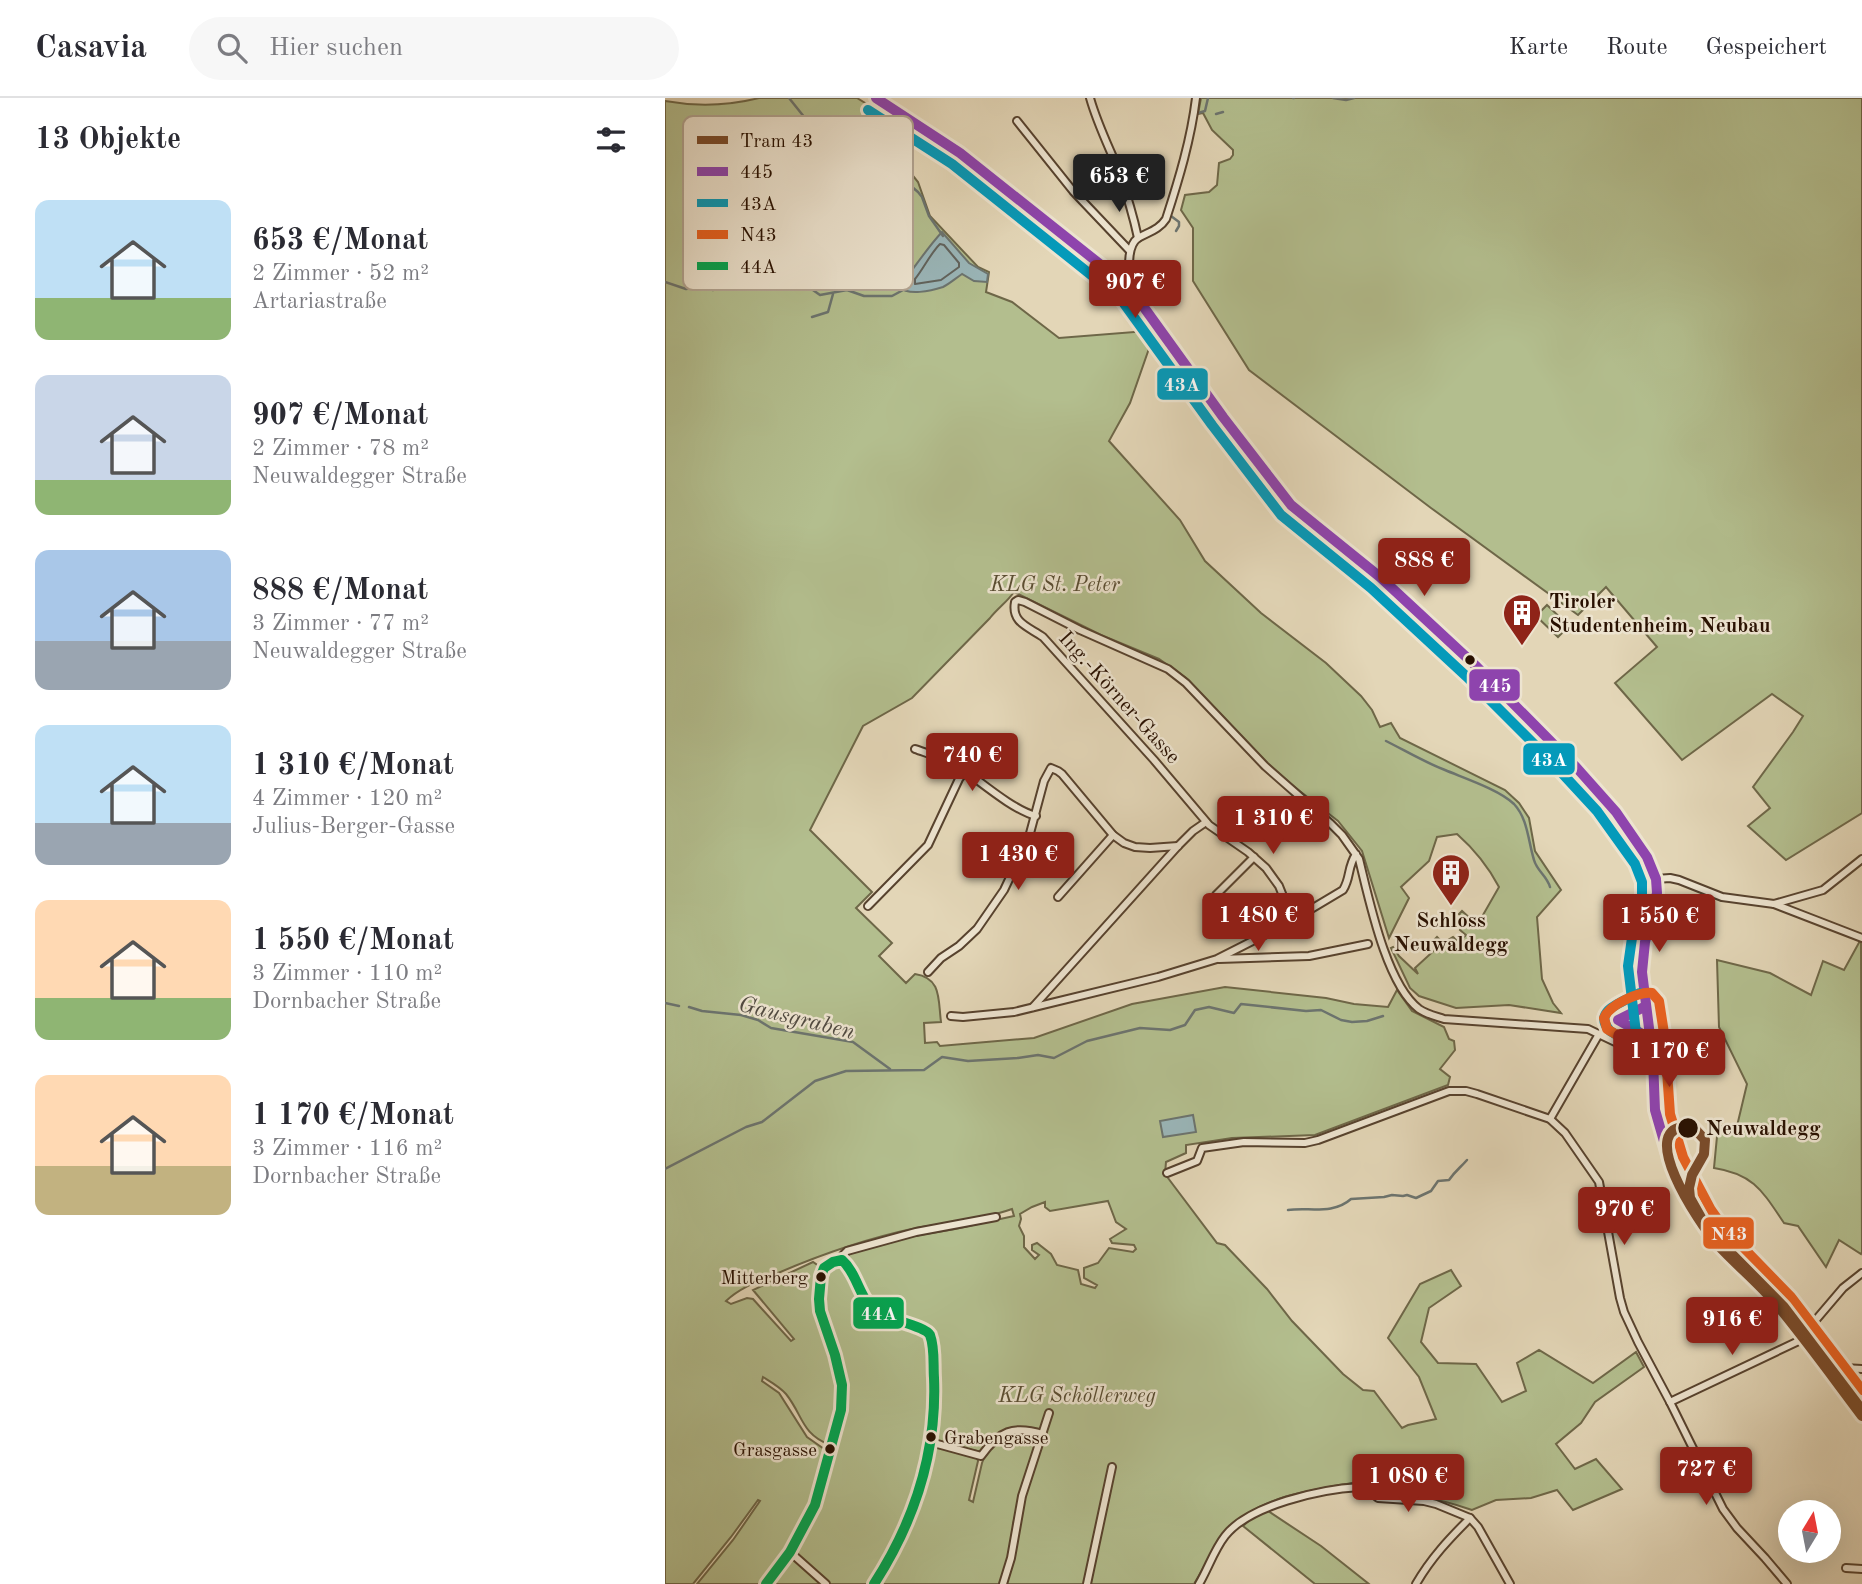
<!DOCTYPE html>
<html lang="de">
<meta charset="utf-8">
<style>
body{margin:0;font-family:"Old Standard TT",serif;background:#f7f7f7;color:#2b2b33;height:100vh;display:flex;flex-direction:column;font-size:26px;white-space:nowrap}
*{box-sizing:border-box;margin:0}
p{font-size:23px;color:#7c7c81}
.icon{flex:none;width:38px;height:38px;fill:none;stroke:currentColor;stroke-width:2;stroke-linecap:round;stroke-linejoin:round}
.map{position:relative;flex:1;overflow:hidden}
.details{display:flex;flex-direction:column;background:#fff;width:665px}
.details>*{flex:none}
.needle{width:46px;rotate:10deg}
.controls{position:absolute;left:1113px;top:1402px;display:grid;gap:14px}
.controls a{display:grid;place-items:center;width:63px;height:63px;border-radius:50%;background:#fff;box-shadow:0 7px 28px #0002;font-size:35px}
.price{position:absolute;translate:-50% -60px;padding:0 16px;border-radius:7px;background:#8f2418;color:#fff;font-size:23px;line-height:46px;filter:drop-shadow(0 2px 4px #0008)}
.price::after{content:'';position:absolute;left:50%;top:42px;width:21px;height:16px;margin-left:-10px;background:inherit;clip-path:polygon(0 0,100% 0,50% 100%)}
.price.selected{background:#222;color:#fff}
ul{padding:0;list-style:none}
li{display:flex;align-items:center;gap:21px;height:175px;padding:0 35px}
li span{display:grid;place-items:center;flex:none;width:196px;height:140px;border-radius:14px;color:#555}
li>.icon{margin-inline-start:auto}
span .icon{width:84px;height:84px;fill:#fffc;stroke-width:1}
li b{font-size:30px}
h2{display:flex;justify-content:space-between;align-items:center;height:84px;padding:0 35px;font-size:30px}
header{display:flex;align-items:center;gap:42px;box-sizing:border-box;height:98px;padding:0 35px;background:#fff;border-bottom:2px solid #e1e1e2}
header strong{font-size:33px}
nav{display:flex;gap:38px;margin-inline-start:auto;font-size:24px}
.search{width:490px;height:63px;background:#f7f7f7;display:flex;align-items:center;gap:18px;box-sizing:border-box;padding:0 24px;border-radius:38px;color:#7c7c81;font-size:26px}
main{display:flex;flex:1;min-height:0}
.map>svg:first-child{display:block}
.green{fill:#b3be8e;stroke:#6e6748;stroke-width:2;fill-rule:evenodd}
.water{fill:#9ab6b9;stroke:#6c746f;stroke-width:2}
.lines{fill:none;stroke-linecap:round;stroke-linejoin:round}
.shore{stroke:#61635d;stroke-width:2}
.stream{stroke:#6c746f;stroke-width:2.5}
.minor-casing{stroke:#57422e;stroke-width:10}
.secondary-casing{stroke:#281001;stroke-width:12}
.minor{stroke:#ede4d0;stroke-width:6}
.secondary{stroke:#ede4d0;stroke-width:9}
.bus-1-casing{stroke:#ede4d0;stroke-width:16}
.bus-2-casing{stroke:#ede4d0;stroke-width:16}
.bus-3-casing{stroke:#ede4d0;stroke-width:16}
.bus-4-casing{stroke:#ede4d0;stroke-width:16}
.bus-1{stroke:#8e44ad;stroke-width:10}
.bus-2{stroke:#049aba;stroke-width:10}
.bus-3{stroke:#e86120;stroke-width:10}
.bus-4{stroke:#00a651;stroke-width:10}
.tram-1-casing{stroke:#ede4d0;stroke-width:16}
.tram-1{stroke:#7a4b2a;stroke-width:10}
.bus-dot{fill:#281001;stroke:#ede4d0;stroke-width:2.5}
.labels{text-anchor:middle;stroke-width:5;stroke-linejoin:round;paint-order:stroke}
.bus-label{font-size:19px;fill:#281001;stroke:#ede4d0;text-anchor:end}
.park-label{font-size:21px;font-style:italic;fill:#594d32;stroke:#ede4d0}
.poi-label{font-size:21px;font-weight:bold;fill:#281001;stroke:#ede4d0;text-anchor:start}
.street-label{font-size:21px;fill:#281001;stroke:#ede4d0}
.stop-label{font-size:21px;font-weight:bold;fill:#281001;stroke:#ede4d0;text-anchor:start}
.water-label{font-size:23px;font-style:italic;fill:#504a41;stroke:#ede4d0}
.key{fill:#ede4d0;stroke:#b2a492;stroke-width:2}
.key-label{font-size:19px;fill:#281001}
.line-badge{stroke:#ede4d0;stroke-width:2.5}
.badge-label{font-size:19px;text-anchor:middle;font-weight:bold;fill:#fff}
</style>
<header>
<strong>Casavia</strong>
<div class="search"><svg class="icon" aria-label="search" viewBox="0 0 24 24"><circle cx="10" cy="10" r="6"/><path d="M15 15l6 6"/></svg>Hier suchen</div>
<nav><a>Karte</a><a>Route</a><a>Gespeichert</a></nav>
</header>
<main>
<section class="details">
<h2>13 Objekte<svg class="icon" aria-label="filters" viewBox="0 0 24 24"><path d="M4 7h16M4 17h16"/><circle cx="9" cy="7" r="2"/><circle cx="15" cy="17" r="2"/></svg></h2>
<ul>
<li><span style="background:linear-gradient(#bfe0f5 70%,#8fb573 0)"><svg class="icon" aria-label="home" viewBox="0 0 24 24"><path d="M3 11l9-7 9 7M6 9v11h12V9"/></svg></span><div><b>653 €/Monat</b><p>2 Zimmer · 52 m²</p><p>Artariastraße</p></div></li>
<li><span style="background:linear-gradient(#c9d6e8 75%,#8fb573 0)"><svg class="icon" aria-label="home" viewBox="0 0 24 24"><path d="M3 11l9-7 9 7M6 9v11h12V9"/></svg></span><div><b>907 €/Monat</b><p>2 Zimmer · 78 m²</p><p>Neuwaldegger Straße</p></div></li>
<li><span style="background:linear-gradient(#a9c7e8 65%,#9aa5b1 0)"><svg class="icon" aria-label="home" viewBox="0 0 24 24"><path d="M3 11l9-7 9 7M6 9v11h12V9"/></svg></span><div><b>888 €/Monat</b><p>3 Zimmer · 77 m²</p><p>Neuwaldegger Straße</p></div></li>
<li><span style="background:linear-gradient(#bfe0f5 70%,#9aa5b1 0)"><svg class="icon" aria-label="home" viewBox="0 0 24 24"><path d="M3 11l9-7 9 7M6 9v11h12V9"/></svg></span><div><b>1 310 €/Monat</b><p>4 Zimmer · 120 m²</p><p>Julius-Berger-Gasse</p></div></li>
<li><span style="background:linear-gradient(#ffd9b3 70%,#8fb573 0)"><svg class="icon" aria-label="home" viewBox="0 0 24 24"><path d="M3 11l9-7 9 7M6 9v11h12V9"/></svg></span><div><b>1 550 €/Monat</b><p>3 Zimmer · 110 m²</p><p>Dornbacher Straße</p></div></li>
<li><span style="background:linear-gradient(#ffd9b3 65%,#c2b280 0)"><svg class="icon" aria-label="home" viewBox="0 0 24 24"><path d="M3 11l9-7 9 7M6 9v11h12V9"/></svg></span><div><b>1 170 €/Monat</b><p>3 Zimmer · 116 m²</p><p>Dornbacher Straße</p></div></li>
</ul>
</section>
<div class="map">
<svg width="1197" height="1486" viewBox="0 0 1197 1486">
<rect width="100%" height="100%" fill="#e3d6b7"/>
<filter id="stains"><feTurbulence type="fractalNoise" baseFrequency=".00286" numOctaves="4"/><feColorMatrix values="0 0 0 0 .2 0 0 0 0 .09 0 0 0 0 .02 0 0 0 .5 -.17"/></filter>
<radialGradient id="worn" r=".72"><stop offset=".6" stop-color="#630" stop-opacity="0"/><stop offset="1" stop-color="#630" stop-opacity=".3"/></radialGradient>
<g class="green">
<path d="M94,0H192L242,31L228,53L253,84L265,118L313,169L324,174L321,194L347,204L394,240L482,233L488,239L465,305L444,343L515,422L540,463L596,515L661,565L696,598L707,612L715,629L726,625L735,640L840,692L854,705L864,720L870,753L896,792L872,819L877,881L888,905L896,915L844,907L791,910L754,898L745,890L726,850L728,849L734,858L753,876L750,870L774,848L769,842L772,839L778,845L788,839L794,844L801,837L795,832L800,823L794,816L797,813L808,823L814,824L834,789C824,770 809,751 792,736L772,739L764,763L736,789L744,800L724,840L697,753L673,723L627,687L603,666L521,580L494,561L436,537L349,494C342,504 333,510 325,520L247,600L198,628L145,732L207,794L191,810L227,845L214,858L241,885L250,876C277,880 273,902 276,924L259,925L260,945L272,944L275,948L369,940L467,906L560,889L661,900L689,906L723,909L732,892L747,913L779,929L784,941L789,943L790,952L775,971L785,979L783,987L650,1037L567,1040L521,1047V1055L501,1064L500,1076L552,1145L560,1147L602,1191L627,1223L678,1276L698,1292L709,1293L737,1330L743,1327L771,1321L754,1279L723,1240L755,1186L786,1172L796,1188L764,1210L756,1244L773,1265L811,1266L837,1304L861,1293L852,1265L874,1252L928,1285L971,1254L979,1269L930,1304L916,1325L891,1346L910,1371L931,1361L957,1391L908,1412L892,1392L866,1400L831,1402L807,1412C790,1406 771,1401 753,1399C744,1398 735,1401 726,1400C714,1398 708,1387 698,1383C651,1392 593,1396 560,1435C548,1450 539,1470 529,1486H32L68,1442L95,1403L93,1402L66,1439L28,1486H0V3C33,9 62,8 94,0ZM443,1103L451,1124L461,1131L445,1141L447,1145L469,1147L471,1151L468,1154L444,1150L433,1165L419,1170V1180L432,1187L430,1190L416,1186L413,1172L392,1167L386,1156L372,1145L367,1147V1152L374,1157L370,1161L359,1149V1138L354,1128L356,1121L355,1116L367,1109L380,1104V1109L385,1113ZM347,1111L349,1118L290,1131L231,1141L181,1157C201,1184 200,1206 234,1219C243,1222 252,1226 261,1227C278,1249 272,1313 269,1341L271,1344L321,1355L317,1365L308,1404L304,1402L313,1363L312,1359L270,1348L257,1369C265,1325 268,1284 261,1239C254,1232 241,1232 231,1228C216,1223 200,1213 192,1199C186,1189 185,1177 179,1168L173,1165L166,1168L161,1173L148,1164L88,1192L129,1241L126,1243L88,1201L82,1200L66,1206L61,1203C76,1189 94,1183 113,1175C157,1156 204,1140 251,1130C283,1124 316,1122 347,1111ZM166,1231C185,1283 184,1300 169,1353H162L142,1339L114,1295L97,1283L98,1279C106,1284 115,1289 121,1296C138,1317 136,1336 165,1347L174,1314V1282L160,1233ZM357,1392L361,1397L357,1411L354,1430L348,1426Z"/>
<polygon points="536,0 1197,0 1197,715 1121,762 1083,728 1105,710 1088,689 1128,634 1138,618 1107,596 1017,662 950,585 992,549 941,489 913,517 766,410 584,272 528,183 528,130 516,112 520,97 544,94 552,87 554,65 565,61 568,57 568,52 547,32 538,15 533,16"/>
<polygon points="882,507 904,528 893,539 871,518"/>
<path d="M1196,841L1197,1154L1196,1156L1174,1142L1161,1169L1133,1128L1119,1125C1098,1094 1089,1076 1049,1070L1053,1028H1072L1082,986L1054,929L1052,862L1105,875L1146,897L1158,863L1179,872Z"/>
<polygon points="603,1413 656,1448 704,1486 650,1486 578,1428 588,1419"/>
</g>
<g class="water">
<path d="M277,134L304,165L323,176L322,184L309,183L297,176C291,180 284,186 278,189C266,193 243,198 234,189C249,171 261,151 277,134Z"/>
<polygon points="528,1017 531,1034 498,1039 495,1023"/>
</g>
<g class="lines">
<path class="shore" d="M275,146L279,147L294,165V169L276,182L250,186V181C259,170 265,156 275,146Z"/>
<g class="stream">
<polyline points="124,0 140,20 154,31 205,53 253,94 257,99 264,118 278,138"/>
<polyline points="628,0 629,0"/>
<polyline points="668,0 681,2 689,0"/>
<polyline points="533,15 540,13 543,0"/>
<polyline points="551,16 558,14"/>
<polyline points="506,118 514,124 514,128 511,133"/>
<polyline points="0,184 21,191 35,189 48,192 67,175 75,174 84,177 96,178 116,167 128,175 130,186 145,190 155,197 182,192 199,198 227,198 240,191"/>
<polyline points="147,219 163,214 168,196"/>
<path d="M721,643C741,653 759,664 780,672C799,680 835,692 849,706C863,721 863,743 869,762C872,773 882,778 885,789"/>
<polyline points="0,905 14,908"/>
<polyline points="24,909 37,913 76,917 93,922 106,930 188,944 225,971"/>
<polyline points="0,1071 81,1029 97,1024 150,983 181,973 259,972 277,959 303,963 353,960 373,957 389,960 422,943 475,930 505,932 520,927 530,912 544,909 569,915 576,906 641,913 656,912 676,922 687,924 702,923 718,918"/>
<path d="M623,1112C644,1109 668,1117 686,1101L719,1099L727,1097L738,1098L742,1097L751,1100L766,1093L773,1083L784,1082C791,1072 795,1070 802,1062"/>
</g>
<defs>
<g id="minor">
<path d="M425,0C432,25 443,47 453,71C461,94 468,116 473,140"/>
<polyline points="352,23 408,93 465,153"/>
<path d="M465,190C465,177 460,149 473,140C483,134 494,132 501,121C514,81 526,41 531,0"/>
<path d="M250,651C264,656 283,661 296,670C316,684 348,712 371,718"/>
<path d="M691,756C682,770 686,779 678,792L621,826L618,798L614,788L601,770L583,754L544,727L489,662L378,539C364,529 346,525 350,504L353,502L360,504L415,532L503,571L521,585L600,668L666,726L677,737L694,761C704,801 721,886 754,911C761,916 770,918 779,921L923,931L988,962"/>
<polyline points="991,781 1005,780 1014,782 1057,799 1109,806 1197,840"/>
<polyline points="551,797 589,759"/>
<polyline points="393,799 448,737"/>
<polyline points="1109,806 1158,792 1197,761"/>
<polyline points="203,808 263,747 294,681 300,673"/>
<polyline points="554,861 644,858 703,846"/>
<polyline points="263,874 276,860 294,848 312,831 339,792 364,739 379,683 386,670 393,673 397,676 448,737 459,745 470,749 485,750 513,748"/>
<polyline points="368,909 513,748 528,733 541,724"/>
<polyline points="286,918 298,919 349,914 493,879 552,861 621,826"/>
<polyline points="885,1021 934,936"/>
<polyline points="502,1075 532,1063 537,1050 579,1044 640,1045 653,1042 784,993 801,993 812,996 885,1021 900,1035 934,1084 955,1200 959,1214 973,1244 1005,1304 1058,1411 1072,1430 1100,1460 1122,1486"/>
<path d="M177,1162C193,1173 194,1197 208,1211C219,1220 234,1224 247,1228C251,1229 259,1230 262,1233C268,1239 267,1256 268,1264C275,1341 254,1422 209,1486"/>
<polyline points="177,1162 178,1157 182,1153 251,1134 331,1119"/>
<polyline points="1138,1237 1178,1190 1197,1175"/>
<polyline points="1165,1274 1178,1270 1197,1271"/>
<polyline points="1005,1304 1140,1240"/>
<path d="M265,1344L316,1358C334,1333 348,1327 378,1336"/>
<polyline points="125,1454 161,1486"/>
<polyline points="1181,1470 1197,1471"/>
<polyline points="101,1486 125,1454 150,1407 176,1312 177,1287 170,1257 155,1213 154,1201 156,1178 159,1170 168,1164 177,1162"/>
<polyline points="338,1486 346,1460 357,1398 384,1315"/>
<polyline points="422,1486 447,1369"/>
<path d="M534,1486C543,1471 549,1452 560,1438C584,1407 656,1391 695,1389L701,1390L713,1400L759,1403L771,1406L805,1420L813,1429L845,1486"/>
<path d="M751,1486C766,1460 784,1441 805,1420"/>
</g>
<polyline id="secondary" points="211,0 295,55 465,190 558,319 626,407 715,479 812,569 911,669 951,714 982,759 991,781 992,795 980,844 977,874 988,962 990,1012 1005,1064 1034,1120 1047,1138 1115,1207 1197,1315"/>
</defs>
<use href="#minor" class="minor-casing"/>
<use href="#secondary" class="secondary-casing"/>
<use href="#minor" class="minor"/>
<use href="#secondary" class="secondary"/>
<defs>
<g id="bus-1">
<polyline points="211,0 295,55 465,190 558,319 626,407 715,479 812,569 911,669 951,714 982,759 991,781 992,795 980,844 977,874 988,962 990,1012 1005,1064 1034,1120 1047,1138 1115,1207 1197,1315"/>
<polyline points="981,908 953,922 986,941"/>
</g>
<g id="bus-2">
<polyline points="203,12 287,66 455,200 547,327 616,417 706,490 802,579 882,659 932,713 970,766 977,784 977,797 968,833 963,868 972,943"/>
<path d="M975,895C960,903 926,912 945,933L979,953"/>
</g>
<g id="bus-3">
<polyline points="1000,944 1005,1016 1018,1059 1046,1112 1058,1129 1126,1199 1197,1292"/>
<path d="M972,949L942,931L939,920C944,907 974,893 987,895L994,903L999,935"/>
</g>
<path id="bus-4" d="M101,1486L125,1454L150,1407L176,1312L177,1287L170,1257L155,1213L154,1201L156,1178L159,1170L168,1164L177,1162C193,1176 194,1202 212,1214C224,1222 260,1228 265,1237C270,1250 268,1267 269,1280C272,1354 249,1424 209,1486"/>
</defs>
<use href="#bus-1" class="bus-1-casing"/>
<use href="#bus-2" class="bus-2-casing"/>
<use href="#bus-3" class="bus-3-casing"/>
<use href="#bus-4" class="bus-4-casing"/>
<use href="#bus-1" class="bus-1"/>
<use href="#bus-2" class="bus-2"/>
<use href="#bus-3" class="bus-3"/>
<use href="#bus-4" class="bus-4"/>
<defs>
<path id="tram-1" d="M1197,1312L1119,1209L1050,1139L1039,1125L1025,1100L1024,1090L1027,1077L1039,1056L1040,1042L1028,1029C964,1022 1036,1128 1052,1146C1071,1167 1094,1185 1112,1207C1142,1243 1169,1281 1197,1318"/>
</defs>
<use href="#tram-1" class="tram-1-casing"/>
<use href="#tram-1" class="tram-1"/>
</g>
<defs>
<symbol id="building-pin" viewBox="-11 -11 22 30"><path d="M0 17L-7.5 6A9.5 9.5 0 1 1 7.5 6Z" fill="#8f2418" stroke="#ede4d0"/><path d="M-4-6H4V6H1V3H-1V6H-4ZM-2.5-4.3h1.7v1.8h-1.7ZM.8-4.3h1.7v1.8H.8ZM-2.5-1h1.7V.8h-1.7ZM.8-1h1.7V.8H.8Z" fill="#fff"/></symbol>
</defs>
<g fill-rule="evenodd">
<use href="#building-pin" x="835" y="493" width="44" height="60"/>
<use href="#building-pin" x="764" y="753" width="44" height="60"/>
</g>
<g class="bus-dot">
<circle cx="805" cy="562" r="6"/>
<circle cx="1023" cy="1030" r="11"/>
<circle cx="156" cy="1179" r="6"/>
<circle cx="266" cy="1339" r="6"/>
<circle cx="165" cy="1351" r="6"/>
</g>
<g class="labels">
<g class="bus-label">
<text x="143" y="1186">Mitterberg</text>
<text x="279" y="1346" text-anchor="start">Grabengasse</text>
<text x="152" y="1358">Grasgasse</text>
</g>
<g class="park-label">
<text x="390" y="493">KLG St. Peter</text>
<text x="412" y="1304">KLG Schöllerweg</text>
</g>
<g class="poi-label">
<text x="884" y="510">Tiroler<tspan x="884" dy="24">Studentenheim, Neubau</tspan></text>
<text x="786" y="829" text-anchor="middle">Schloss<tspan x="786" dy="24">Neuwaldegg</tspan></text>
</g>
<g class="street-label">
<text transform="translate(455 599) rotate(48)" y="7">Ing.-Körner-Gasse</text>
</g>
<g class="stop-label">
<text x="1041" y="1037">Neuwaldegg</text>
</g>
<g class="water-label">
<text transform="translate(132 919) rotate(14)" y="8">Gausgraben</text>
</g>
</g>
<rect x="18" y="18" width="230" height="174" rx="10" class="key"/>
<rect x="32" y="38" width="31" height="8" fill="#7a4b2a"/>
<rect x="32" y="69" width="31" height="9" fill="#8e44ad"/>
<rect x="32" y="101" width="31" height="8" fill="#049aba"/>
<rect x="32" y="132" width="31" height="9" fill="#e86120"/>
<rect x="32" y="164" width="31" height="8" fill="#00a651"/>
<g class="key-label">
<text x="75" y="49">Tram 43</text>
<text x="75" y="80">445</text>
<text x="75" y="112">43A</text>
<text x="75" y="143">N43</text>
<text x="75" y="175">44A</text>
</g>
<g class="line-badge">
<rect x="491" y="269" width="53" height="34" rx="7" fill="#049aba"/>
<rect x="803" y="570" width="53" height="34" rx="7" fill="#8e44ad"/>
<rect x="857" y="644" width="54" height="34" rx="7" fill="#049aba"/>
<rect x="1037" y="1118" width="53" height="34" rx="7" fill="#e86120"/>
<rect x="187" y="1198" width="53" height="34" rx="7" fill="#00a651"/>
</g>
<g class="badge-label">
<text x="517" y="293">43A</text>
<text x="830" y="594">445</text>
<text x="884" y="668">43A</text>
<text x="1064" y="1142">N43</text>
<text x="214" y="1222">44A</text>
</g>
<rect width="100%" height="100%" filter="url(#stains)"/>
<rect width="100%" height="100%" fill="url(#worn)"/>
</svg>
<div class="controls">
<a><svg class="needle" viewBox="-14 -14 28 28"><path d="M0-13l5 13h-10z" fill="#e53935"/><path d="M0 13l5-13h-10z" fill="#7c7c81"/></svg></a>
</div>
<b class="price selected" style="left:454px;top:116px">653 €</b>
<b class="price" style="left:470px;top:222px">907 €</b>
<b class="price" style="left:759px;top:500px">888 €</b>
<b class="price" style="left:307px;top:695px">740 €</b>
<b class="price" style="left:608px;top:758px">1 310 €</b>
<b class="price" style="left:353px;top:794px">1 430 €</b>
<b class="price" style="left:593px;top:855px">1 480 €</b>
<b class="price" style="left:994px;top:856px">1 550 €</b>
<b class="price" style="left:1004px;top:991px">1 170 €</b>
<b class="price" style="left:959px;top:1149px">970 €</b>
<b class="price" style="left:1067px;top:1259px">916 €</b>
<b class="price" style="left:1041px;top:1409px">727 €</b>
<b class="price" style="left:743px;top:1416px">1 080 €</b>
</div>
</main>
